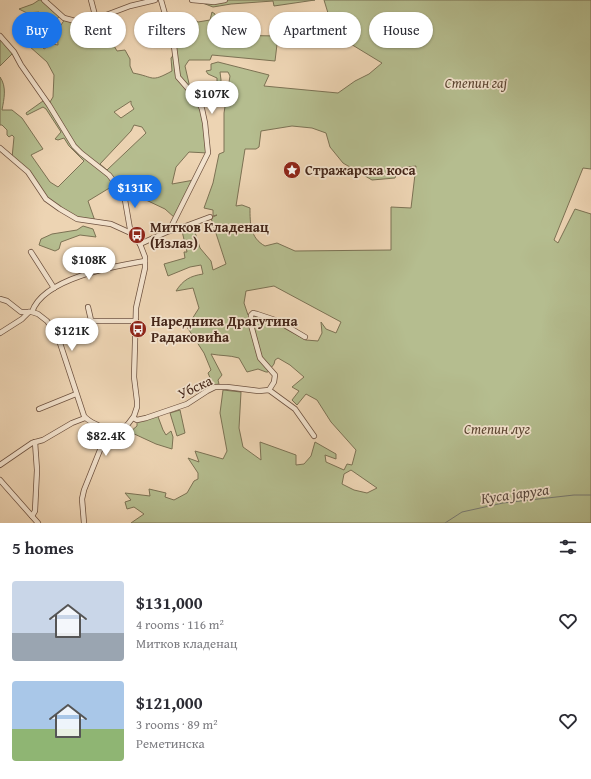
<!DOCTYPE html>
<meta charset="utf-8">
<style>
body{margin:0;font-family:"Gentium Book Plus",serif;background:#f2f2f3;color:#2b2b33;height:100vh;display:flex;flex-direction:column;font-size:15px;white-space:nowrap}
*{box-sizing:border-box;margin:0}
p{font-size:13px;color:#7c7c81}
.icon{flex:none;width:22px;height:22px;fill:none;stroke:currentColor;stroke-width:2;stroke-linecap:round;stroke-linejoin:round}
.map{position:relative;height:523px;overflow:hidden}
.drawer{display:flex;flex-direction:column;background:#fff;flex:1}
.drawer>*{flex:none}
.top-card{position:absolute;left:12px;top:12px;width:567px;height:36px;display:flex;gap:8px}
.price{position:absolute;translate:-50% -34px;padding:0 9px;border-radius:14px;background:#fff;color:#222;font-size:13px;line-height:26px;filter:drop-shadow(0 1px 2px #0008)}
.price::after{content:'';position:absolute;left:50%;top:24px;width:12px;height:9px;margin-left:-6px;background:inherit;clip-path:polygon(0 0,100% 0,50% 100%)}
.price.active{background:#1a73e8;color:#fff}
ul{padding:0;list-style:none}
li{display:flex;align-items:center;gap:12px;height:100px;padding:0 12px}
li span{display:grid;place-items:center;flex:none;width:112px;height:80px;border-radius:4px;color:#555}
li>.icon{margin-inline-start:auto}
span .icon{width:48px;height:48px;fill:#fffc;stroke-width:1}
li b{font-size:17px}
h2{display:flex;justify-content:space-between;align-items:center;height:48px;padding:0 12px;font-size:17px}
.tag{padding:0 14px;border-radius:18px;background:#fff;box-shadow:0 1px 3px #0004;font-size:14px;line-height:36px}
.tag.active{background:#1a73e8;color:#fff}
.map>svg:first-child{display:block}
.green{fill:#b5bd8f;stroke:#7c7254;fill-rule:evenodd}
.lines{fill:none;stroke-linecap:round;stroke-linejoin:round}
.stream{stroke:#787d77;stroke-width:1}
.minor-casing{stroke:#6e5240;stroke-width:6}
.minor{stroke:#f3e3ce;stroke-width:4.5}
.labels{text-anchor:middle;stroke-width:3.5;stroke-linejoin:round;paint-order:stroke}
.park-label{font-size:14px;font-style:italic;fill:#5b4431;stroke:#f3e3ce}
.poi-label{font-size:14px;font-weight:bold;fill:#442619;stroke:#f3e3ce;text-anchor:start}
.street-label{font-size:14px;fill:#442619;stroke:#f3e3ce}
.water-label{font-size:15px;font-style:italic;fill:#5a4a40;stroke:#f3e3ce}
</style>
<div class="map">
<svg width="591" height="523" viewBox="0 0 591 523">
<rect width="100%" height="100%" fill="#edd4b3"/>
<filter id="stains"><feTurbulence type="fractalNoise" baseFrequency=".005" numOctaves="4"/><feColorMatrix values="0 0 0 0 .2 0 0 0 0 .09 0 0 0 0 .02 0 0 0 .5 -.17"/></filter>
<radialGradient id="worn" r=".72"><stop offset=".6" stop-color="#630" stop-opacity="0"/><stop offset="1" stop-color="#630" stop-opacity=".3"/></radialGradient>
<g class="green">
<path d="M39,0H44L60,15L40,44L44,49L52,44L58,45L57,31L65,19L93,22L88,27L86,39L91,42L108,45L109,37L117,51L125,50L130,59V66L133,73C155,77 150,83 172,71L171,58L175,53L170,36L182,38L191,30L187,23L181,22V17L191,18L198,22L210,20L212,12L215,14L217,35L278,36L275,61L212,55L210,60H189L185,66L190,88L202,109L208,153L189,152L176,167L172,184L194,180L175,218L165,209L146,200H125L116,184L88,201L95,221L78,219L46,200L28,171L12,158L14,137L12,135L9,137L7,135V130L2,125H0V77C7,87 4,99 2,110H12L22,118L43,149L31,155L50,182L58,187L84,161L69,146L64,138L58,140L55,139L61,132L46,109L43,107L27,115L26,113L43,101L50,102L53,97L54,75L47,62L20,38L39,12L27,13L19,9L33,4ZM131,101V104L134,109L121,118L114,112ZM134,125L142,127L146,133L107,170L100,164L131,131Z"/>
<polygon points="195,0 315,0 274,6 273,1 231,4 213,7"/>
<path d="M324,0H591V169L583,168L554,240L558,243L575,209L591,214V523H131L144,514L134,507L127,509L125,502L131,500L125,493L150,496L149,489L166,493L165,497L174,500L187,493L194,481L198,479V473L188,458L199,462L195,451L223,459L227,451L220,413L223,390L241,392L239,428L243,447L261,460L260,442L296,455V465L304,464L311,456L315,442L336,454V459L325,455L326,462L344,470L347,464L352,465L356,450L331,422L317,400L306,394L297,405L292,400L299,391L292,387L304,377L290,365L278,358L275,360L274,364L268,372H266L258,369L247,372L239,358C229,355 221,356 211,354L222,375L218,380L219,384L213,385L208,373L211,370L204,353L187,327L199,308L193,288L176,291C183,280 190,276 203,274L201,265L190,267L168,276L164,264L185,258L184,252H187L182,231L193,226L200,248L211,261L213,270L226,264L211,218L217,215L213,216V210L204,208L213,183L219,154L224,152V113L230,76L228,72H220L221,80L220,88L214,87L217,82V78L208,74L206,71L211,70V64L218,62L269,75L264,86L338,93L355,81L369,74L382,63L336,35L331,23ZM292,126L312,128L326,133L330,147L343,163L372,180L395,178L398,168L416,166L411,208L391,207V250L295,251L277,243L265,246C250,238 250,223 250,208L242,205L236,206L245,149H256L259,147L261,131ZM274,286L341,322L336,333L326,329L321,322L322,333L318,341L306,340L284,328L277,322L262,317L248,315L244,303L246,291ZM351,470L377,488L367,493L354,490L342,484L344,474Z"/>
<polygon points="0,37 14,52 0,66"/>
<polygon points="83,226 93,229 96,237 80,235 61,242 59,249 55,251 39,245 41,239 52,234 77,230"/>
<polygon points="180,410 185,433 177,436 170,413"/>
<polygon points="157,414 163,430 166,435 171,431 173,437 172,449 156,444 130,432 137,426 137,420"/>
</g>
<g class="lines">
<polyline class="stream" points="445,523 462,512 503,503 574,495 591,495"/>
<defs>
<g id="minor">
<polyline points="44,0 64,18 79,22 93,20 130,6 155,0"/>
<polyline points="91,0 96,19"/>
<polyline points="161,0 174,46 178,77 198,100 202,109 205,123 208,153 169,231"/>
<polyline points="192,0 214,2 225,0"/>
<polyline points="0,36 14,52 21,65 49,105 74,146 81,153 109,175 116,184 125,200 130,229 140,244 145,257 145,268 136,308 134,377 137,401 137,407 134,416 128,424 121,430 108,434 104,440 84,490 82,499 84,523"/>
<polyline points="0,148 28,172 46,199 60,209 77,219 111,224 133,234"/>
<polyline points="140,244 169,231 175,230 210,217"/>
<polyline points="31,252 54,288"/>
<path d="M0,299L7,301L21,312H32L38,314L47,321L57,334L84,416C91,425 103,424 108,434"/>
<polyline points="88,307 91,320 93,321 136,321"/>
<path d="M32,312C43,278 115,266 145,261"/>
<polyline points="0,333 22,319 29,312"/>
<polyline points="269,390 274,382 275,375 260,358 251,325 251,315 253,313 257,314 278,321 305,337"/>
<polyline points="39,409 76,394"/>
<polyline points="133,418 137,420 146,418 187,404 207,391 215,387 227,387 259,391 269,390 295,409 314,436"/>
<polyline points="0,465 32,443 43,440 72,423 85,418"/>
<polyline points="0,480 38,523"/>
<polyline points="32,516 35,511 37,470 35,442"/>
</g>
</defs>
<use href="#minor" class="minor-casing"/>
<use href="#minor" class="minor"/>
</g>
<defs>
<symbol id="sight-disc" viewBox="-11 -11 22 22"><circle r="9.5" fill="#8f2418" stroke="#f3e3ce"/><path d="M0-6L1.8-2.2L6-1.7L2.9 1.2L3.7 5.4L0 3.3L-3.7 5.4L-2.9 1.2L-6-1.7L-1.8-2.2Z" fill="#fff"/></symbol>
<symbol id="bus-disc" viewBox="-11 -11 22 22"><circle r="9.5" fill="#8f2418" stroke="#f3e3ce"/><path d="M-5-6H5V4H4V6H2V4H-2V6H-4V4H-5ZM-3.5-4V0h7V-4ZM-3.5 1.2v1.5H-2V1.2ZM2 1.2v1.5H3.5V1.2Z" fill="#fff"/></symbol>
</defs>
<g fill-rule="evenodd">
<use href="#sight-disc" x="282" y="160" width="20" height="20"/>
<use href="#bus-disc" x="127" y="225" width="20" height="20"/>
<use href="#bus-disc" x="128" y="319" width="20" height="20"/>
</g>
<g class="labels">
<g class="park-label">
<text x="476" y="88">Степин гај</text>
<text x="497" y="434">Степин луг</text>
</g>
<g class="poi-label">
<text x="305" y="175">Стражарска коса</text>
<text x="150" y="232">Митков Кладенац<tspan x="150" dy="16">(Излаз)</tspan></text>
<text x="151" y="326">Наредника Драгутина<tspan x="151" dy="16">Радаковића</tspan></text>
</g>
<g class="street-label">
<text transform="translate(195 387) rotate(-25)" y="5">Убска</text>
</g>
<g class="water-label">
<text transform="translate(515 494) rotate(-8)" y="5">Куса јаруга</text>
</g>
</g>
<rect width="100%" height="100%" filter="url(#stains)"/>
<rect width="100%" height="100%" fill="url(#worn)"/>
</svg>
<b class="price" style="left:212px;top:115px">$107K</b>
<b class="price active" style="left:135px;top:209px">$131K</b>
<b class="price" style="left:89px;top:281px">$108K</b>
<b class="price" style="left:72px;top:352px">$121K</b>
<b class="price" style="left:106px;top:457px">$82.4K</b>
<div class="top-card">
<a class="tag active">Buy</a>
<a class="tag">Rent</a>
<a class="tag">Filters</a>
<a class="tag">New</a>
<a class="tag">Apartment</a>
<a class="tag">House</a>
</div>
</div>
<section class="drawer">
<h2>5 homes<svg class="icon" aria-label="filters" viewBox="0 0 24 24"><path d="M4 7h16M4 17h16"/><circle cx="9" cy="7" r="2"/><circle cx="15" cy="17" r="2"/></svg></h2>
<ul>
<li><span style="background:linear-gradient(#c9d6e8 65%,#9aa5b1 0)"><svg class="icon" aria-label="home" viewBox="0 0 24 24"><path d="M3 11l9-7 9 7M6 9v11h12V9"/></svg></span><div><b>$131,000</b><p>4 rooms · 116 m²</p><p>Митков кладенац</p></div><svg class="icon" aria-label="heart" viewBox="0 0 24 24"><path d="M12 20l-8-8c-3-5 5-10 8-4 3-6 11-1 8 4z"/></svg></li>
<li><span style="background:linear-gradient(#a9c7e8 60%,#8fb573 0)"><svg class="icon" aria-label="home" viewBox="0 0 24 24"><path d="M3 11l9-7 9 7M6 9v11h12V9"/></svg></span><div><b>$121,000</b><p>3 rooms · 89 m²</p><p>Реметинска</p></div><svg class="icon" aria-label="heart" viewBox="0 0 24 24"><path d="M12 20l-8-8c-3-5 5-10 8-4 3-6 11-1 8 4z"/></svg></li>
</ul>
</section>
